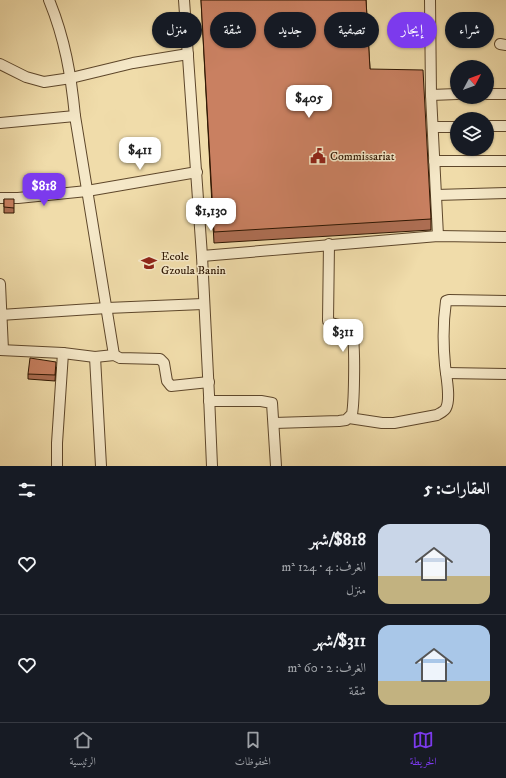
<!DOCTYPE html>
<html lang="ar">
<meta charset="utf-8">
<style>
body{margin:0;font-family:"IM FELL DW Pica",Amiri,serif;background:#20242c;color:#f1f3f6;direction:rtl;height:100vh;display:flex;flex-direction:column;font-size:15px;white-space:nowrap}
*{box-sizing:border-box;margin:0}
p{font-size:13px;color:#9ea1a6}
.icon{flex:none;width:22px;height:22px;fill:none;stroke:currentColor;stroke-width:2;stroke-linecap:round;stroke-linejoin:round}
.map{position:relative;height:466px;overflow:hidden;direction:ltr}
.details{display:flex;flex-direction:column;background:#171b24;flex:1}
.details>*{flex:none}
.top-card{position:absolute;left:12px;top:12px;width:482px;height:36px;direction:rtl;display:flex;gap:8px}
.needle{width:26px;rotate:49deg}
.tools{position:absolute;left:450px;top:60px;display:grid;gap:8px}
.tools a{display:grid;place-items:center;width:44px;height:44px;border-radius:50%;background:#171b24;box-shadow:0 1px 3px #0004;font-size:20px}
.price{position:absolute;translate:-50% -34px;padding:0 9px;border-radius:8px;background:#fff;color:#222;font-size:13px;line-height:26px;filter:drop-shadow(0 1px 2px #0008)}
.price::after{content:'';position:absolute;left:50%;top:24px;width:12px;height:9px;margin-left:-6px;background:inherit;clip-path:polygon(0 0,100% 0,50% 100%)}
.price.active{background:#7c3aed;color:#fff}
ul{padding:0;list-style:none}
li{display:flex;align-items:center;gap:12px;height:100px;padding:0 16px}
li+li{border-top:1px solid #363941}
li span{display:grid;place-items:center;flex:none;width:112px;height:80px;border-radius:12px;color:#555}
li>.icon{margin-inline-start:auto}
span .icon{width:48px;height:48px;fill:#fffc;stroke-width:1}
li b{font-size:17px}
h2{display:flex;justify-content:space-between;align-items:center;height:48px;padding:0 16px;font-size:17px}
.chip{padding:0 14px;border-radius:18px;background:#171b24;box-shadow:0 1px 3px #0004;font-size:14px;line-height:36px}
.chip.active{background:#7c3aed;color:#fff}
.tabs{display:flex;justify-content:space-around;align-items:center;height:56px;border-top:1px solid #363941;background:#171b24;font-size:11px;color:#9ea1a6}
.tabs a{display:grid;justify-items:center;gap:2px}
.tabs .active{color:#7c3aed}
.map>svg:first-child{display:block}
.lines{fill:none;stroke-linecap:round;stroke-linejoin:round}
.minor-casing{stroke:#5e472b;stroke-width:12}
.minor{stroke:#f5e8c8;stroke-width:10}
.wall{fill:#ad6e53;stroke:#2d1501}
.building{fill:#c98061;stroke:#2d1501}
.labels{text-anchor:middle;stroke-width:3;stroke-linejoin:round;paint-order:stroke}
.poi-label{font-size:12px;fill:#2d1501;stroke:#f5e8c8;text-anchor:start}
</style>
<div class="map">
<svg width="506" height="466" viewBox="0 0 506 466">
<rect width="100%" height="100%" fill="#f0dcaa"/>
<filter id="stains"><feTurbulence type="fractalNoise" baseFrequency=".005" numOctaves="4"/><feColorMatrix values="0 0 0 0 .2 0 0 0 0 .09 0 0 0 0 .02 0 0 0 .5 -.17"/></filter>
<radialGradient id="worn" r=".72"><stop offset=".6" stop-color="#630" stop-opacity="0"/><stop offset="1" stop-color="#630" stop-opacity=".3"/></radialGradient>
<g class="lines">
<defs>
<g id="minor">
<path d="M49,0C65,39 71,75 75,116L114,355"/>
<polyline points="184,0 202,256 209,395 212,466"/>
<polyline points="430,0 431,95 438,236"/>
<polyline points="500,44 506,45"/>
<polyline points="0,64 26,77 44,82 71,78 133,63 188,54"/>
<polyline points="487,94 506,94"/>
<polyline points="431,95 457,94"/>
<polyline points="0,123 75,116"/>
<polyline points="487,126 506,126"/>
<polyline points="433,127 457,127"/>
<polyline points="434,161 506,161"/>
<polyline points="436,195 506,193"/>
<polyline points="0,198 18,198 87,191 197,172"/>
<polyline points="202,256 438,236 506,237"/>
<polyline points="0,284 3,350"/>
<polyline points="0,315 107,308 203,304"/>
<polyline points="0,350 63,353 95,357 114,355 120,358 160,359 164,363 167,381 171,386 209,382"/>
<polyline points="95,357 101,466"/>
<polyline points="446,373 506,374"/>
<polyline points="209,401 261,401 272,403 276,466"/>
<path d="M349,418L382,423H394L437,415C440,413 445,411 446,408C451,398 446,376 445,365C443,344 443,322 446,301L449,300L506,301"/>
<path d="M274,423L339,421L346,420L352,414C354,403 356,337 351,330C345,324 334,326 328,321L329,244"/>
<polyline points="57,466 57,443 63,353"/>
</g>
</defs>
<use href="#minor" class="minor-casing"/>
<use href="#minor" class="minor"/>
</g>
<g class="wall">
<polygon points="201,0 366,0 370,69 431,219 431,230 214,243"/>
<polygon points="4,199 14,208 14,213 4,213"/>
<polygon points="56,367 55,381 28,379 28,374"/>
</g>
<g class="building">
<polygon points="201,0 366,0 370,69 423,70 431,219 214,232"/>
<polygon points="4,199 14,199 14,208 4,207"/>
<polygon points="30,358 56,362 55,375 28,374"/>
</g>
<defs>
<symbol id="civic-bare" viewBox="-9 -9 18 18"><path d="M-.6-6.5H3V-4.5H.6V-3L4-1V1h2V6H-6V1h2V-1L-.6-3ZM-1.2 2.5V6h2.4V2.5Z" fill="#8f2418" stroke="#f5e8c8" stroke-width="2.5" paint-order="stroke"/></symbol>
<symbol id="school-bare" viewBox="-9 -9 18 18"><path d="M0-5L7-2L0 1L-7-2ZM-4 1L0 2.5L4 1V4Q0 6-4 4Z" fill="#8f2418" stroke="#f5e8c8" stroke-width="2.5" paint-order="stroke"/></symbol>
</defs>
<g fill-rule="evenodd">
<use href="#civic-bare" x="307" y="145" width="22" height="22"/>
<use href="#school-bare" x="138" y="252" width="22" height="22"/>
</g>
<g class="labels">
<g class="poi-label">
<text x="330" y="160">Commissariat</text>
<text x="161" y="260">Ecole<tspan x="161" dy="14">Gzoula Banin</tspan></text>
</g>
</g>
<rect width="100%" height="100%" filter="url(#stains)"/>
<rect width="100%" height="100%" fill="url(#worn)"/>
</svg>
<div class="tools">
<a><svg class="needle" viewBox="-14 -14 28 28"><path d="M0-13l5 13h-10z" fill="#e53935"/><path d="M0 13l5-13h-10z" fill="#9ea1a6"/></svg></a>
<a><svg class="icon" aria-label="layers" viewBox="0 0 24 24"><path d="M12 4l9 5-9 5-9-5zM3 14l9 5 9-5"/></svg></a>
</div>
<b class="price" style="left:309px;top:119px">$405</b>
<b class="price" style="left:140px;top:171px">$411</b>
<b class="price active" style="left:44px;top:207px">$818</b>
<b class="price" style="left:211px;top:232px">$1,130</b>
<b class="price" style="left:343px;top:353px">$311</b>
<div class="top-card">
<a class="chip">شراء</a>
<a class="chip active">إيجار</a>
<a class="chip">تصفية</a>
<a class="chip">جديد</a>
<a class="chip">شقة</a>
<a class="chip">منزل</a>
</div>
</div>
<section class="details">
<h2>العقارات: 5<svg class="icon" aria-label="filters" viewBox="0 0 24 24"><path d="M4 7h16M4 17h16"/><circle cx="9" cy="7" r="2"/><circle cx="15" cy="17" r="2"/></svg></h2>
<ul>
<li><span style="background:linear-gradient(#c9d6e8 65%,#c2b280 0)"><svg class="icon" aria-label="home" viewBox="0 0 24 24"><path d="M3 11l9-7 9 7M6 9v11h12V9"/></svg></span><div><b>$818/شهر</b><p>الغرف: 4 · 124 m²</p><p>منزل</p></div><svg class="icon" aria-label="heart" viewBox="0 0 24 24"><path d="M12 20l-8-8c-3-5 5-10 8-4 3-6 11-1 8 4z"/></svg></li>
<li><span style="background:linear-gradient(#a9c7e8 70%,#c2b280 0)"><svg class="icon" aria-label="home" viewBox="0 0 24 24"><path d="M3 11l9-7 9 7M6 9v11h12V9"/></svg></span><div><b>$311/شهر</b><p>الغرف: 2 · 60 m²</p><p>شقة</p></div><svg class="icon" aria-label="heart" viewBox="0 0 24 24"><path d="M12 20l-8-8c-3-5 5-10 8-4 3-6 11-1 8 4z"/></svg></li>
</ul>
</section>
<nav class="tabs">
<a class="active"><svg class="icon" aria-label="map" viewBox="0 0 24 24"><path d="M3 6l6-2 6 2 6-2v14l-6 2-6-2-6 2zM9 4v14M15 6v14"/></svg>الخريطة</a>
<a><svg class="icon" aria-label="saved" viewBox="0 0 24 24"><path d="M7 4h10v16l-5-4-5 4z"/></svg>المحفوظات</a>
<a><svg class="icon" aria-label="home" viewBox="0 0 24 24"><path d="M3 11l9-7 9 7M6 9v11h12V9"/></svg>الرئيسية</a>
</nav>
